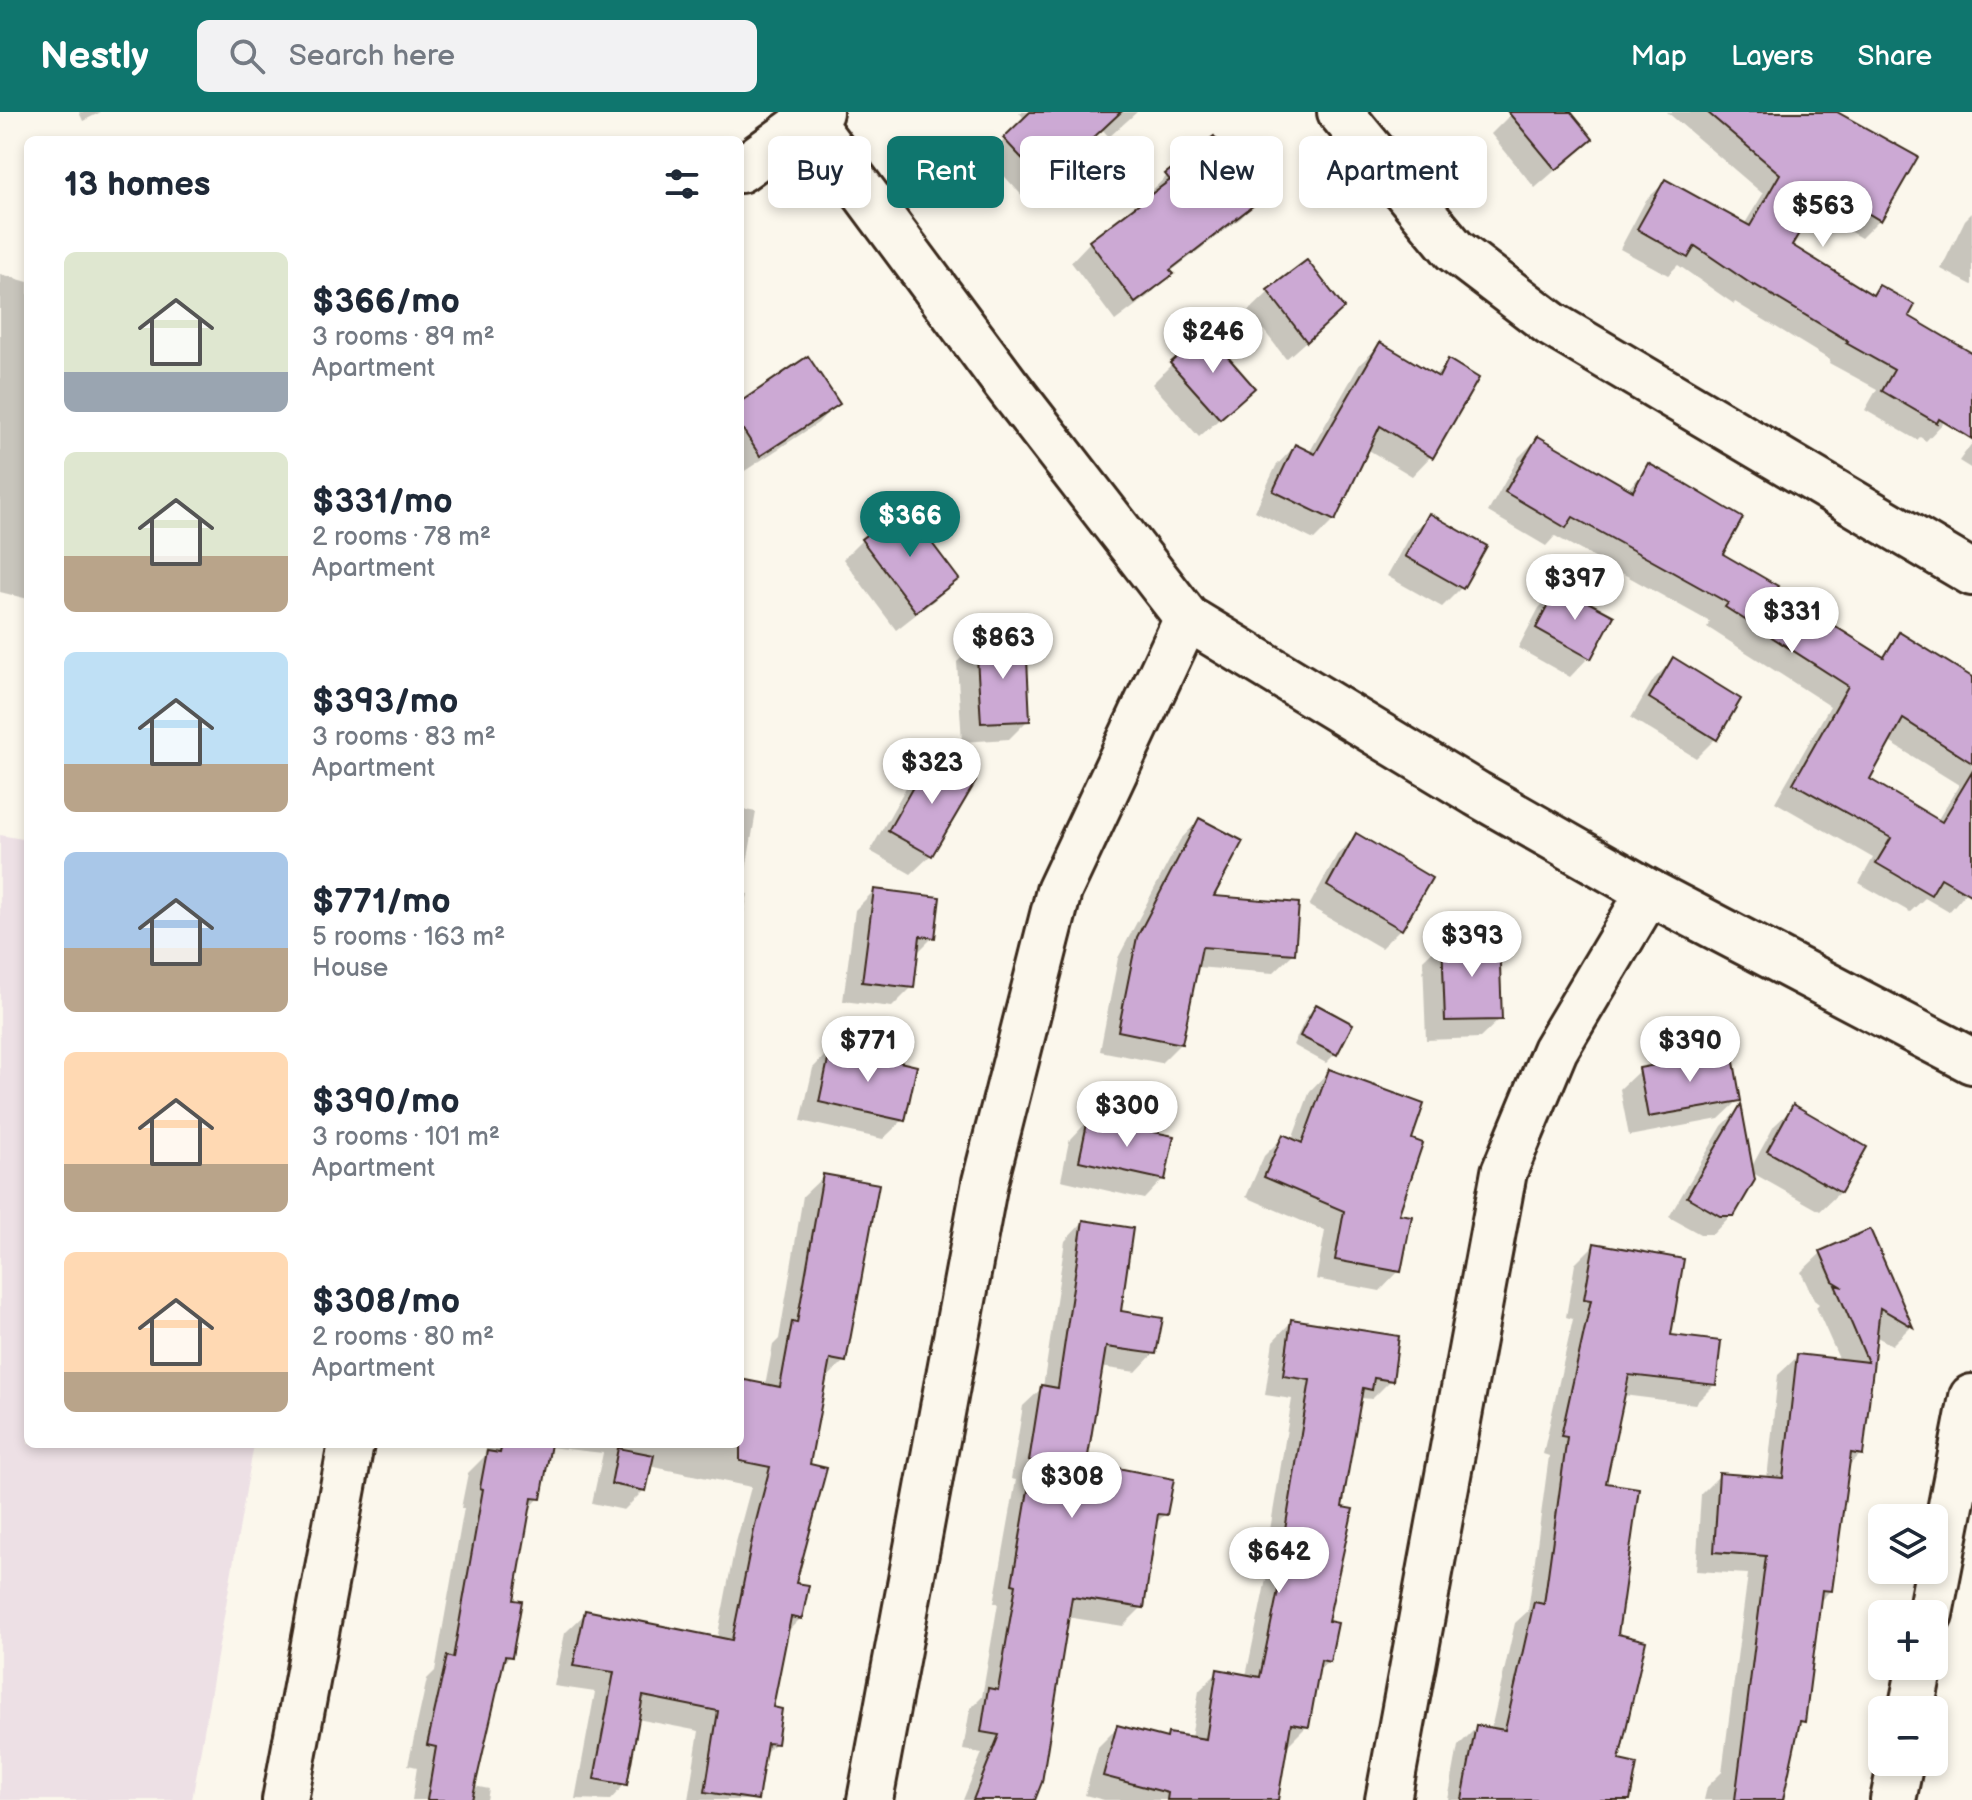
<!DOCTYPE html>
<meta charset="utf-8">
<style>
body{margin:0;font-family:"Balsamiq Sans",sans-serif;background:#f2f2f3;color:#1f2937;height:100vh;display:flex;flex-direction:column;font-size:30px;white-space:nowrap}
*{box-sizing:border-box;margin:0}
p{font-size:26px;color:#747a83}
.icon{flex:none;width:44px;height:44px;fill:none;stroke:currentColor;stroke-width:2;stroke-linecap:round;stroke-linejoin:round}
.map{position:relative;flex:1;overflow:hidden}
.details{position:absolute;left:24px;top:24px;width:720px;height:1312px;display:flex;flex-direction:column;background:#fff;border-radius:12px;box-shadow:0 4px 12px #0003}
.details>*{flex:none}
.top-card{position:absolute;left:768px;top:24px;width:760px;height:72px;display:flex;gap:16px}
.tools{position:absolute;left:1868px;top:1392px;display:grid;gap:16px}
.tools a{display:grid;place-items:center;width:80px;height:80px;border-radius:12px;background:#fff;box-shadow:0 4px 12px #0003;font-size:40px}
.price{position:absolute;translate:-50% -68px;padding:0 18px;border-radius:28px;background:#fff;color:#222;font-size:26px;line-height:52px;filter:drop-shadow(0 2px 4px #0008)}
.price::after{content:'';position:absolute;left:50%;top:48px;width:24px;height:18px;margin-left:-12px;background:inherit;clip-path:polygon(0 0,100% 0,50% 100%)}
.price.selected{background:#0f766e;color:#fff}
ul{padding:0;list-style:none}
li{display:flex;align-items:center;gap:24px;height:200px;padding:0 40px}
li span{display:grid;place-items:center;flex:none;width:224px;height:160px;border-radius:12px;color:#555}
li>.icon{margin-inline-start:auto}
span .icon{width:96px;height:96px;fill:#fffc;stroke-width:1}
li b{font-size:34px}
h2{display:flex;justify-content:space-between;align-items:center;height:96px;padding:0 40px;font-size:34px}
.pill{padding:0 28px;border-radius:12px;background:#fff;box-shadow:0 4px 12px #0003;font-size:28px;line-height:72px}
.pill.selected{background:#0f766e;color:#fff}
header{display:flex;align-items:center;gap:48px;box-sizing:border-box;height:112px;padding:0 40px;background:#0f766e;color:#fff}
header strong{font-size:38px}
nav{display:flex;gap:44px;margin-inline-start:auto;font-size:28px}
.search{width:560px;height:72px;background:#f2f2f3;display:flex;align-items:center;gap:20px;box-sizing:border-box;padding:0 28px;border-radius:12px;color:#747a83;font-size:30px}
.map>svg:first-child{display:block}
.built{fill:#ede0e5}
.shadow{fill:#0003;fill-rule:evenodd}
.building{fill:#cca9d4;stroke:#3b2a1e;stroke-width:2}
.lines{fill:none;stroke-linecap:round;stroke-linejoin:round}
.minor-casing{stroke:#3b2a1e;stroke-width:50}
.minor{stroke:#fbf7ec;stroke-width:44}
</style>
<header>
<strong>Nestly</strong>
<div class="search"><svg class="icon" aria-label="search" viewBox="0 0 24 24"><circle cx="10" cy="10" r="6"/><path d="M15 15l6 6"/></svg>Search here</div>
<nav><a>Map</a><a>Layers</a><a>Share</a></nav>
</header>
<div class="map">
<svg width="1972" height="1688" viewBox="0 0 1972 1688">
<rect width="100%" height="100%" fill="#fbf7ec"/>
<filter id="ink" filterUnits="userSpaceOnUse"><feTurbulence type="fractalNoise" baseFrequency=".0125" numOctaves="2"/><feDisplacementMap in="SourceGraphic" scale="16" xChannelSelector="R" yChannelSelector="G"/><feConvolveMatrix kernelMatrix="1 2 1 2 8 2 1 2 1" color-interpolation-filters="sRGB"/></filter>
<g filter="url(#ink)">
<polygon class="built" points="0,723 28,728 28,1332 254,1332 192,1688 0,1688"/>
<g class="shadow">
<polygon points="79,0 101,0 83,9"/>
<polygon points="1019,0 1137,0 1109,25 1102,17 1026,88 987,45 1025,8"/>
<polygon points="1513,0 1569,0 1591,27 1535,76 1491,22"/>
<polygon points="1667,0 1834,0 1879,108 1861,126 1811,97 1789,134 1871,184 1880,175 1906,205 1972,243 1944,310 1926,329 1920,325 1917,328 1865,298 1877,277 1829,251 1830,248 1735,190 1734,192 1678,153 1668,163 1620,137 1646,88 1665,70 1744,113 1763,82"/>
<polygon points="1167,64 1260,86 1241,106 1170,160 1152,181 1115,209 1071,150 1090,130 1149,86 1147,83"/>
<polygon points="1972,101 1972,173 1941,157 1965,108"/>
<polygon points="0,162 28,170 28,487 0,480"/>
<polygon points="1269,180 1322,215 1286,247 1249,199"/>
<polygon points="1380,233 1434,264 1449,250 1431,344 1412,364 1367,337 1334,408 1314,428 1255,399 1276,354 1295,334 1309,341 1360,252"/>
<polygon points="1172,252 1233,295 1199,325 1152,272"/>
<polygon points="837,291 818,311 740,362 740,292"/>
<path d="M1538,326L1627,378L1649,354L1720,443L1882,546L1890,539L1972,577V773L1949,800L1925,786L1910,800L1859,771L1873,746L1775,690L1830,594L1707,515L1710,510L1555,424L1546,434L1488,400L1519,345ZM1888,629L1959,673L1937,709L1867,668Z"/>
<polygon points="1972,331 1972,357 1959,349"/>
<polygon points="1430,404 1461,476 1442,495 1387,464 1410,423"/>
<polygon points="862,428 957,466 937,486 896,518 843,447"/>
<polygon points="1558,476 1589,545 1570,565 1518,536 1539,496"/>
<polygon points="977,531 1028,608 1009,627 962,630 957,550"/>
<polygon points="1673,548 1716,626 1696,646 1631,606 1654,567"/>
<polygon points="932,646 931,743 911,762 870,739 912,665"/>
<polygon points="740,697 756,700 742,781 748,782 740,819"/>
<polygon points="1199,708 1211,786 1293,842 1273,861 1196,855 1181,931 1161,951 1100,939 1118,846 1180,728"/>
<polygon points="1357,724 1401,816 1381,836 1309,794 1337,743"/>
<polygon points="874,779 933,825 916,842 912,875 892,895 843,889 855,798"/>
<polygon points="1443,829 1500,907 1480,926 1426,928 1423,848"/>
<polygon points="1316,894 1335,942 1326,951 1293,933 1307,904"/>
<polygon points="832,936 903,1008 883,1027 801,1009 813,956"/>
<polygon points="1640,958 1739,988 1719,1007 1629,1024 1620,977"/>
<polygon points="1329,959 1409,1028 1397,1103 1399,1159 1380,1179 1316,1167 1325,1119 1246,1085 1264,1044 1283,1025 1292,1028 1310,979"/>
<polygon points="1794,995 1840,1080 1820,1099 1751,1060 1732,1102 1713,1122 1700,1122 1669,1105 1722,1014 1740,996 1751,1056 1774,1014"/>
<polygon points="1088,1009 1163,1067 1144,1087 1061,1068 1069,1029"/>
<polygon points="824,1064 844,1249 824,1269 808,1353 794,1472 801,1506 786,1521 771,1597 775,1631 763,1643 756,1688 688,1688 699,1619 637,1607 625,1672 610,1688 575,1687 595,1580 554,1574 565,1521 586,1501 717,1527 735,1434 751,1375 649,1354 644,1378 624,1398 592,1391 603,1341 548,1335 539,1386 528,1398 512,1490 510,1544 501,1553 474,1674 489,1677 487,1688 412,1688 417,1655 408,1653 427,1567 435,1559 464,1396 461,1396 468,1361 484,1345 487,1332 740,1332 740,1269 765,1274 773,1233 779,1227 803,1084"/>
<polygon points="1083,1110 1119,1201 1154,1241 1136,1260 1100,1255 1085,1352 1165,1402 1154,1413 1142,1495 1123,1514 1067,1505 1033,1688 963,1688 982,1641 963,1638 970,1597 982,1585 998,1491 994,1491 1016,1368 1011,1367 1023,1294 1043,1275 1065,1129"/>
<polygon points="1869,1120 1910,1215 1892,1233 1875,1224 1861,1342 1847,1355 1831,1478 1818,1491 1803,1609 1797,1615 1781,1688 1704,1688 1707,1675 1722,1660 1748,1462 1696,1459 1701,1382 1720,1363 1767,1367 1778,1263 1798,1244 1840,1249 1816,1195 1819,1192 1814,1188 1801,1160 1821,1141"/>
<polygon points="1594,1133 1669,1224 1714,1273 1695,1292 1623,1283 1603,1373 1616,1524 1616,1649 1628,1688 1448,1688 1458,1634 1477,1615 1491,1617 1515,1511 1528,1499 1549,1344 1543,1342 1573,1207 1566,1205 1575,1152"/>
<polygon points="1292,1209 1391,1268 1372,1287 1361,1286 1340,1397 1326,1510 1328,1549 1316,1561 1307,1614 1288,1633 1285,1632 1276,1688 1104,1688 1085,1683 1098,1635 1117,1616 1164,1628 1169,1623 1191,1626 1199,1579 1218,1560 1246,1564 1271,1443 1266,1442 1292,1287 1265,1283 1273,1229"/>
</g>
<g class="building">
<polygon points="1030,0 1121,0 1045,71 1003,26"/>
<polygon points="1508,0 1571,0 1593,27 1556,58"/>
<polygon points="1707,0 1837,0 1918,45 1881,109 1826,76 1792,133 1873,183 1879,173 1915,193 1909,204 1972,241 1972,327 1939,307 1937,311 1882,279 1894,258 1846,231 1848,229 1755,173 1754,174 1695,134 1688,146 1637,117 1665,67 1750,114 1780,62"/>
<polygon points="1214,24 1263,86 1170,158 1174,162 1135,191 1089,129 1170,68 1165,62"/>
<polygon points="1307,148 1344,196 1307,230 1267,178"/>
<polygon points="1206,220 1255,276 1220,307 1170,251"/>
<polygon points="1380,230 1439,265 1448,247 1479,266 1433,346 1380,314 1335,409 1273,379 1295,332 1315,342"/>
<polygon points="808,244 840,292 760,344 740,313 740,290"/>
<polygon points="1538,324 1633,379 1648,351 1681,369 1743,406 1723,442 1778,474 1776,477 1884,545 1899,520 1972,565 1972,651 1903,607 1870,667 1942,710 1972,660 1972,784 1941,766 1931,783 1876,751 1891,726 1793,671 1848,574 1725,495 1728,491 1573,405 1566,416 1505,380"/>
<polygon points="904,394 959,467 916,500 861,427"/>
<polygon points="1429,401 1487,434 1463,477 1405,444"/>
<polygon points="1558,474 1614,504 1591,547 1536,516"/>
<polygon points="1026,526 1030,609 981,611 976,529"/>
<polygon points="1673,545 1741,587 1717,628 1649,586"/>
<polygon points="931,643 976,669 932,744 888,719"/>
<polygon points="1199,706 1243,729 1214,784 1299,791 1295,842 1202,835 1182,932 1118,919 1137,825"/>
<polygon points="1356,721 1432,766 1402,818 1327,774"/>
<polygon points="874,777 940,785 935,826 920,824 914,876 862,870"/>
<polygon points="1499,825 1502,908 1445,909 1442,827"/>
<polygon points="1316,892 1353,912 1337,943 1300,924"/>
<polygon points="831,934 917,954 905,1009 819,990"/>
<polygon points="1732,939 1741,989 1648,1005 1639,956"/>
<polygon points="1329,957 1424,992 1412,1027 1423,1031 1399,1102 1412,1104 1401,1160 1335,1148 1344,1099 1264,1065 1283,1022 1302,1031"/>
<polygon points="1741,992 1755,1068 1734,1104 1720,1104 1687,1085"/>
<polygon points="1793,992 1867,1035 1841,1081 1767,1039"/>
<polygon points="1088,1007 1174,1024 1165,1068 1079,1049"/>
<polygon points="823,1062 879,1072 846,1250 830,1247 810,1352 827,1356 796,1471 809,1473 802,1507 791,1505 773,1595 782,1597 777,1632 767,1631 758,1688 705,1680 718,1599 643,1584 627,1673 594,1667 614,1560 573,1554 585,1498 732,1528 755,1413 770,1355 740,1349 740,1267 780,1275 792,1210 797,1211"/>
<polygon points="1083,1108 1133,1116 1121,1199 1163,1206 1156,1242 1106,1235 1087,1350 1174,1367 1167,1403 1158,1402 1144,1496 1072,1485 1042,1670 1035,1688 973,1688 999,1623 981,1620 988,1576 998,1578 1016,1473 1012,1472 1033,1349 1029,1349 1041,1273 1058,1276"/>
<polygon points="1870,1117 1913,1215 1880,1196 1863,1343 1851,1341 1832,1479 1822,1478 1805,1610 1800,1609 1783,1688 1735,1688 1766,1444 1714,1440 1719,1361 1783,1366 1797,1242 1868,1250 1835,1173 1843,1175 1833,1169 1820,1139"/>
<polygon points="1594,1131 1684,1147 1671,1223 1721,1229 1716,1273 1629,1263 1606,1371 1639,1376 1618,1522 1646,1529 1619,1648 1637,1652 1630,1688 1462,1688 1476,1613 1505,1618 1534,1490 1544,1492 1567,1325 1561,1324 1591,1188 1584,1187"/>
<polygon points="1291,1207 1399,1224 1393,1269 1374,1266 1372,1278 1363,1276 1342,1395 1353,1397 1328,1509 1338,1511 1330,1550 1321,1548 1309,1615 1291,1612 1278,1688 1167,1688 1168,1681 1103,1664 1117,1613 1167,1626 1168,1621 1206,1627 1217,1557 1260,1565 1289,1425 1284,1424 1310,1268 1283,1264"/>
<polygon points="502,1332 551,1332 541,1387 532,1386 514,1488 522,1489 512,1545 505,1544 472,1688 427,1688 436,1635 427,1633 447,1544 453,1546 483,1377 480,1376 487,1339 500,1341"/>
<polygon points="618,1336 654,1343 646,1379 611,1372"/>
</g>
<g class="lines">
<defs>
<g id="minor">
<polyline points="804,0 1006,272 1187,506 1477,682 1649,780 1972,949"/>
<polyline points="1340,0 1454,138 1551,212 1972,461"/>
<polyline points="740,58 820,0"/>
<polyline points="1930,1502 1972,1285"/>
<polyline points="1911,1598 1920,1554"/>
<polyline points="285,1688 351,1332"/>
<polyline points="870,1688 985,1070 1059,779 1187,506"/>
<polyline points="1388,1688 1504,1060 1555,938 1649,780"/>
<polyline points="1893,1688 1901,1650"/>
</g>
</defs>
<use href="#minor" class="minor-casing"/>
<use href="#minor" class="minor"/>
</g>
</g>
</svg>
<div class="tools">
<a><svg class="icon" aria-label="layers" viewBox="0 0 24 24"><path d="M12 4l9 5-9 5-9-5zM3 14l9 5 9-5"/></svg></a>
<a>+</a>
<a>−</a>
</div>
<b class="price" style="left:1823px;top:137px">$563</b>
<b class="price" style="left:1213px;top:263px">$246</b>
<b class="price selected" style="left:910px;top:447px">$366</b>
<b class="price" style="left:1575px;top:510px">$397</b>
<b class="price" style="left:1792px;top:543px">$331</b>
<b class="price" style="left:1003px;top:569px">$863</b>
<b class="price" style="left:932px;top:694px">$323</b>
<b class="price" style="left:1472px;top:867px">$393</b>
<b class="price" style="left:868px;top:972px">$771</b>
<b class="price" style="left:1690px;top:972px">$390</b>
<b class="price" style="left:1127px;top:1037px">$300</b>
<b class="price" style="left:1072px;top:1408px">$308</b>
<b class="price" style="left:1279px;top:1483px">$642</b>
<div class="top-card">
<a class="pill">Buy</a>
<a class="pill selected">Rent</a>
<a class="pill">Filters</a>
<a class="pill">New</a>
<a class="pill">Apartment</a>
</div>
<section class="details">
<h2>13 homes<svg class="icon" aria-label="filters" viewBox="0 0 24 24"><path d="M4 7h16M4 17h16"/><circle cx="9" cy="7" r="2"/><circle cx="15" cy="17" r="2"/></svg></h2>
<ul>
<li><span style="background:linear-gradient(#dfe7d0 75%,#9aa5b1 0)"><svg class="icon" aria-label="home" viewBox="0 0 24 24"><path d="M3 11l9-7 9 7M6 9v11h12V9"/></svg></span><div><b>$366/mo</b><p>3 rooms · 89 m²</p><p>Apartment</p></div></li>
<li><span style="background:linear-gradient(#dfe7d0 65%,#b9a48a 0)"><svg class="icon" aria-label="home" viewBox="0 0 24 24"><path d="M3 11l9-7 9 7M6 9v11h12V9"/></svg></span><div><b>$331/mo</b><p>2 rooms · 78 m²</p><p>Apartment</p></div></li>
<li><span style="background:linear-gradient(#bfe0f5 70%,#b9a48a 0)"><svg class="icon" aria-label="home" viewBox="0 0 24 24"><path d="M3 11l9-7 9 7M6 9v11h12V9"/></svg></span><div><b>$393/mo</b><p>3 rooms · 83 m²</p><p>Apartment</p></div></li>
<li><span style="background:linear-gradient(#a9c7e8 60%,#b9a48a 0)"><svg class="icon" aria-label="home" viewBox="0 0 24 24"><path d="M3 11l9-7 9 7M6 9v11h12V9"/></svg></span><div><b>$771/mo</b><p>5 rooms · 163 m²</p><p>House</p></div></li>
<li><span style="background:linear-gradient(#ffd9b3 70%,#b9a48a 0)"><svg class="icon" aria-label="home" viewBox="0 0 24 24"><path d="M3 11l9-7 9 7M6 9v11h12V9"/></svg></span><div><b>$390/mo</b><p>3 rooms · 101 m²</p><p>Apartment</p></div></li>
<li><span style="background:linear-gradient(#ffd9b3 75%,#b9a48a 0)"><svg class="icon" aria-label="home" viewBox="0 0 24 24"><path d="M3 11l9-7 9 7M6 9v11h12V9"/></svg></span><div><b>$308/mo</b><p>2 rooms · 80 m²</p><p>Apartment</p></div></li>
</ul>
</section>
</div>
